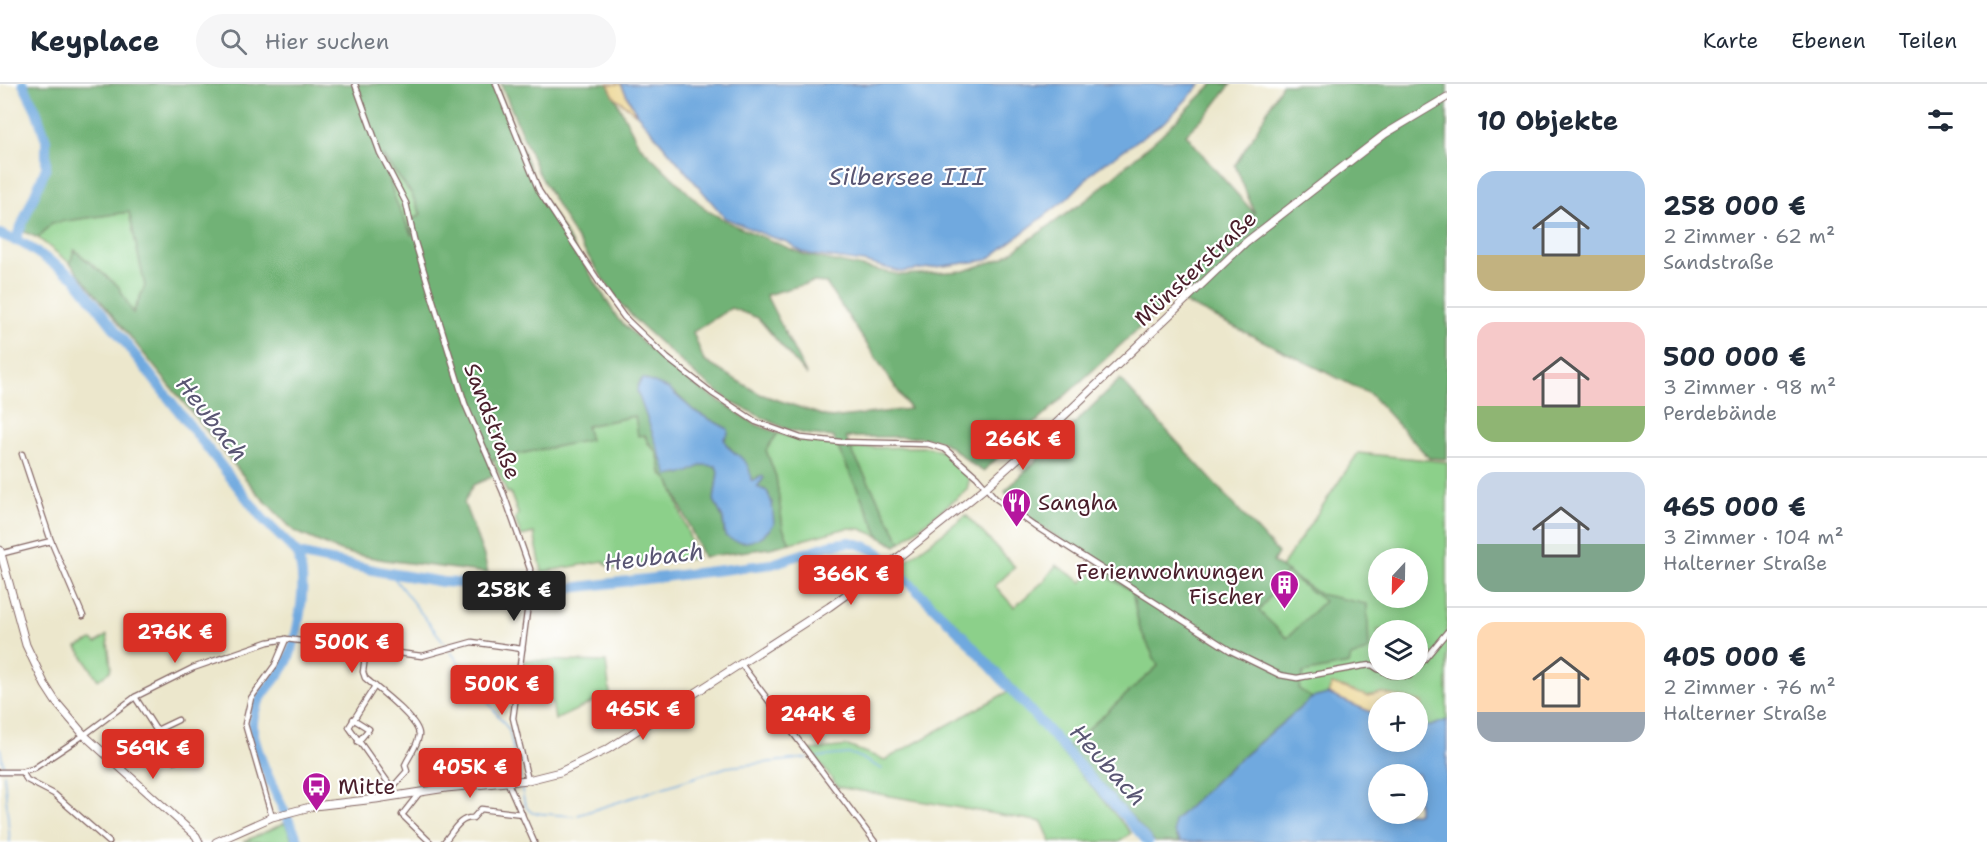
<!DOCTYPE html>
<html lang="de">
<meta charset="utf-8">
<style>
body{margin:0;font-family:"Shantell Sans",sans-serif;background:#f6f6f7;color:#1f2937;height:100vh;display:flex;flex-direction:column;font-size:22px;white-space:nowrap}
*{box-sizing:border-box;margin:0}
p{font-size:20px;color:#747a83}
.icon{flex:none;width:33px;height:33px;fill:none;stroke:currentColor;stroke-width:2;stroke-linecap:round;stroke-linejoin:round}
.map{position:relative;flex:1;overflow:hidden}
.side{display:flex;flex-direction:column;background:#fff;width:540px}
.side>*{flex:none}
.needle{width:39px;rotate:202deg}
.fabs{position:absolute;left:1368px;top:464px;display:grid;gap:12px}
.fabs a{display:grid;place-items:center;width:60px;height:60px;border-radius:50%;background:#fff;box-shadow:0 3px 15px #0003;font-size:30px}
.price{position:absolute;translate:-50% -51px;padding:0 14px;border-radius:6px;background:#d93025;color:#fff;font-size:20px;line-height:39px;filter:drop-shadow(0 2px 3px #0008)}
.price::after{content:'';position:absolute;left:50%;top:36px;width:18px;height:14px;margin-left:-9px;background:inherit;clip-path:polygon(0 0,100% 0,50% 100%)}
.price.current{background:#222;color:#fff}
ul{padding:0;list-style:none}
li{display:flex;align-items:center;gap:18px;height:150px;padding:0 30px}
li+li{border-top:2px solid #e0e1e3}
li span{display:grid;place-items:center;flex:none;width:168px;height:120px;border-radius:18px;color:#555}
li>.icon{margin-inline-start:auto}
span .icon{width:72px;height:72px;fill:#fffc;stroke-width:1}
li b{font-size:26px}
h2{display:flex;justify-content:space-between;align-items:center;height:72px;padding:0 30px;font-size:26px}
header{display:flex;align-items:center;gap:36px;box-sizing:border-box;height:84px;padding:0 30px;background:#fff;border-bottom:2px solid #e0e1e3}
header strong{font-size:28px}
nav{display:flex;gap:33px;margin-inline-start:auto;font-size:21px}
.search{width:420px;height:54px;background:#f6f6f7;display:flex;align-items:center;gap:15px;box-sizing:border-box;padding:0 21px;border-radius:33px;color:#747a83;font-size:22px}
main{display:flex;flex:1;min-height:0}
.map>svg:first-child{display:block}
.green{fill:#8cd08a;stroke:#6b785a;stroke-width:1.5;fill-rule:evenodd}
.forest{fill:#71b276;stroke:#5e6850;stroke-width:1.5;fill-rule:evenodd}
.sand{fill:#eeda9e;stroke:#9c7c64;stroke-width:1.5}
.water{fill:#70a9df;stroke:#5d6485;stroke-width:1.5;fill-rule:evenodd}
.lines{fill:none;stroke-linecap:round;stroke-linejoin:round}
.stream{stroke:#70a9df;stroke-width:1.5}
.river{stroke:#70a9df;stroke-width:10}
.street-casing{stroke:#836563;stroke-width:7}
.secondary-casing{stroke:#836563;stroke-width:9}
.street{stroke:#fff;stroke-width:4.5}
.secondary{stroke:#fff;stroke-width:7}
.labels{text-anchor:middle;stroke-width:4.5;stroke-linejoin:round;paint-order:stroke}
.street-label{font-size:22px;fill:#4a1f2b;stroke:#fff}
.poi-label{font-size:22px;fill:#4a1f2b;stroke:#fff;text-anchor:start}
.water-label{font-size:24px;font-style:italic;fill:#595673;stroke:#fff}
</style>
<header>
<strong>Keyplace</strong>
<div class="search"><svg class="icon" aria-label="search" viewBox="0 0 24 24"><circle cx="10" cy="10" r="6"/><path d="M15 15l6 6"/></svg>Hier suchen</div>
<nav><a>Karte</a><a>Ebenen</a><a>Teilen</a></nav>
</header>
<main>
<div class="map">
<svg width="1447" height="758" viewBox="0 0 1447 758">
<rect width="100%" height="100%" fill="#fff"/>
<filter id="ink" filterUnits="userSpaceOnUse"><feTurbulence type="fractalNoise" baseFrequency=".0167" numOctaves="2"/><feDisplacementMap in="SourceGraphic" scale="12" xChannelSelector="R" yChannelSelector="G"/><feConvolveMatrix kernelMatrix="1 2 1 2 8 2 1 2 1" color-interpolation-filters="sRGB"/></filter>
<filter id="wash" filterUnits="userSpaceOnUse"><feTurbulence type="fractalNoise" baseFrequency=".008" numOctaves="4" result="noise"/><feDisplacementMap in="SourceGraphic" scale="24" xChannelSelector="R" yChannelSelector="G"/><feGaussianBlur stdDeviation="1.35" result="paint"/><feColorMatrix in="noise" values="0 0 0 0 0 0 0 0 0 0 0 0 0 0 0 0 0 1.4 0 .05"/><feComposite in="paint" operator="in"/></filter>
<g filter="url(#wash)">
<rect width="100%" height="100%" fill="#ece7cc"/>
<g class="green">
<polygon points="380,69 411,109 421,131 414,155 395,115"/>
<polygon points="129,128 145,202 132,230 118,202 75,166 70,179 38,154 51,139"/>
<polygon points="635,332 649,361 657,368 661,389 670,398 697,474 611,485 603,477 542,488 534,449 521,452 515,435 518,430 510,408 507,409 493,375 589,356 586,342"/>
<polygon points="778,349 801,356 836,360 880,453 861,445 847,444 790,459 783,444 776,393 766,366"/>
<polygon points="929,363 944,368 970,392 967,406 901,458 850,364"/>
<path d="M1358,369L1447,378V636L1430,643L1418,642V618H1378V631L1328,610L1312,614L1299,605L1302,593L1239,546ZM1378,474H1418V513H1378ZM1378,546H1418V585H1378Z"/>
<polygon points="966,431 1015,483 995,502 1014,523 1044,497 1056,481 1082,498 1096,485 1132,507 1139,542 1158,582 1068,663 963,546 898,483"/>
<polygon points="107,551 111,583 110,587 98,596 77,563 92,556 96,559"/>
<polygon points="524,576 606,578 610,610 555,636 552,618 548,618 547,615 539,617 519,614"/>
<polygon points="1009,607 1131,749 1119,758 1051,758 1042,738 838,703 810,666 848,662 885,676"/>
<polygon points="285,739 293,758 243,758"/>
</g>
<g class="forest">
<path d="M23,0H496L539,107L618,235L661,275L693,300L755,340L778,349L766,366L776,393L783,444L790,459L770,464L703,473L670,398C655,384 663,379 656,367C651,361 648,360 645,351L638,352L635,332L586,342L590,356L493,375L491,379L496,391L473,401L464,419L484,472L488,489L385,476L352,470L340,467L294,447L258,410L70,179L74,166L118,202L133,229L145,202L129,128L52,139L38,154L22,147L21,144L46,84V56L36,26ZM382,71L411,109L421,130L410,137L412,152L395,115ZM675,309L694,327L726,344L725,359L733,367L752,396H754L759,392L761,398L758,401L759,406L764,405L769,410L724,448L723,435L714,416L718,388L716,382L702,381L677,391Z"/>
<path d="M501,0H608L639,61L706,126L736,142L805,171L901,191L964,187L1003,174L1089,114L1161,51L1213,0H1231L1211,26L1186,50L1211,81L1255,130L1235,81L1255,49L1282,0H1447V375L1429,374L1370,310L1194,223L1172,214L983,387C967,380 957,364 940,357C922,350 868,354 846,353L850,364L901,458L896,462L880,453L833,353L806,350L786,345L733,319L698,293L638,239L616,214L574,151L537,86ZM813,198L826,199L910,325L831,334L760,310L704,277L693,248L731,224L758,234L807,292L766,211Z"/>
<path d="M1120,295L1278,469L1273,478L1319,510L1367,520L1369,566L1351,573L1349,580L1303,589L1299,605L1312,614L1227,686L1174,737L1177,754L1181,758H1155L1068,663L1158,582L1139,542L1132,507L1096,485L1099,479C1074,463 1017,433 1005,407ZM1286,489L1324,517L1287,554L1259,527Z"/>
</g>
<g class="sand">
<polygon points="608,0 621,0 636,30 614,12"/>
<polygon points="1332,600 1367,612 1382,609 1422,618 1422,642 1418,642 1418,618 1378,618 1378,631 1328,610"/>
</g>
<g class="water">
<polygon points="621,0 1201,0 1167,36 1095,86 1068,114 987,176 901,188 863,178 813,171 802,168 787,158 768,152 725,134 637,30"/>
<path d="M642,295H644L669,305L694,327L728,345V350L724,354C728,373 750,368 751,396H754L762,392L764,394L757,403L767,407L772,419L774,440C762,457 743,464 725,452L723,435L714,416L718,388L716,382L702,381L689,388L668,392L637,307L638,301Z"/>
<path d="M1328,610L1378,631V657H1418V642H1431L1447,636V758H1181L1174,748V737L1227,686L1312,614ZM1378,690H1418V729H1378Z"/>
</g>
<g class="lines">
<g class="stream">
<polyline points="390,489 446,561"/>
<polyline points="450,567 509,646 520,695"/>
<polyline points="0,664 4,685"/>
<polyline points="818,673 848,670 855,671 882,685"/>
<polyline points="4,690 10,758"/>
<path d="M521,700C523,710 523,725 533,729L574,732"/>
<polyline points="578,731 727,683 808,674"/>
</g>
<g class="river">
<polyline points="0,150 24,160 74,193 262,434 298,470 383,488 443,498 554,506 772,480 830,461 850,458 865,462 878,468 963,552 1148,758"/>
<polyline points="15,157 46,84 46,56 36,26 23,0"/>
<path d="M298,470C299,478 302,485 302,493C304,514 296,565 284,583C272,601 254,615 253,638C251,666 287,731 299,758"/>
</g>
</g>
</g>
<g filter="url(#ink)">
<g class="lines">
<defs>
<g id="street">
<polyline points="355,0 380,69 406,119 414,155 465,320 503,408 530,485 529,513 513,634 528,696"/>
<polyline points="496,0 539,107 603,204 624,233 667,274 712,309 756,338 801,354 841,358 928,360 945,365 977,393 995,414 1035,442 1231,567 1280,591 1297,594 1363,582 1372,581 1378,585"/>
<polyline points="22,370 51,457 83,532"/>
<polyline points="0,470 51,457"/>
<path d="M366,565L363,588L365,594C377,604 420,636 419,651C418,661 409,672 405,681L407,687L392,704"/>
<polyline points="741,580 875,758"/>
<polyline points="1418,583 1447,548"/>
<polyline points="1379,585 1390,591 1409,592 1416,585"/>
<polyline points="375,602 349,643 392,704 394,712"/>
<polyline points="135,613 176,677"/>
<polyline points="353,635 369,645 358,658"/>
<polyline points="157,646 178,636"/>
<polyline points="0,688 22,688 33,685 84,651 135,613 193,584 268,558 286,555 422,572 472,558 522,565"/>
<polyline points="22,688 27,696 54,710 109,758"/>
<polyline points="508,699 534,758"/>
<polyline points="420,708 402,731 430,758"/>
<polyline points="272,733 245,640 251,614 275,581 286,555"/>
<path d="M444,758C453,748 459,733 473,734L481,725L522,730"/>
</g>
<g id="secondary">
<polyline points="0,466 26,561 45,601 56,618 84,651 196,752 199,758"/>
<polyline points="216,758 272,733 314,722 376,715 446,704 528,696 560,688 608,665 829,523 900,472 985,404 1044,351 1246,158 1385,50 1447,13"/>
</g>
</defs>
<use href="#street" class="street-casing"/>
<use href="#secondary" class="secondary-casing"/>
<use href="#street" class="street"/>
<use href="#secondary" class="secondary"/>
</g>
</g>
<defs>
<symbol id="restaurant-pin" viewBox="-11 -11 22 30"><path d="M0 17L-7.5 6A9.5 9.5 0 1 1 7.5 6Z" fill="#b5179e" stroke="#fff"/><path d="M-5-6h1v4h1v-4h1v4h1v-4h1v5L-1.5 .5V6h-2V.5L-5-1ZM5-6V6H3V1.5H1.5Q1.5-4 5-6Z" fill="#fff"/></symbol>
<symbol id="building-pin" viewBox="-11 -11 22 30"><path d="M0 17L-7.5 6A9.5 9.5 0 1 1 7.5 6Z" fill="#b5179e" stroke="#fff"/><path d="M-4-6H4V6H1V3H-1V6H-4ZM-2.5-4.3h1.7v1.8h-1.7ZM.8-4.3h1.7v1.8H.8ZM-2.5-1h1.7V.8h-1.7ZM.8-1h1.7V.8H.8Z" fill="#fff"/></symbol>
<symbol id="bus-pin" viewBox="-11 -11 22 30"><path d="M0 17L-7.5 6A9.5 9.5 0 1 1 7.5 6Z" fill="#b5179e" stroke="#fff"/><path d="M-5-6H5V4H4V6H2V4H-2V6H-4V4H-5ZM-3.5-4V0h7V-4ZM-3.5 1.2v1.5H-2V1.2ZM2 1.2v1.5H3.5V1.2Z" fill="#fff"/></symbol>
</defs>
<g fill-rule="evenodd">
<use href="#restaurant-pin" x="1000" y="402" width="33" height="45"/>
<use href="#building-pin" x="1268" y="484" width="33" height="45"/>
<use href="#bus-pin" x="300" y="686" width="33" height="45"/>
</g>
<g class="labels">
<g class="street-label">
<text transform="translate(1195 184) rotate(-43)" y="8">Münsterstraße</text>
<text transform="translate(493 337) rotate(69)" y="8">Sandstraße</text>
</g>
<g class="poi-label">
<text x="1038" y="426">Sangha</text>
<text x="1264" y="495" text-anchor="end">Ferienwohnungen<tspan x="1264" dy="25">Fischer</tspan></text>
<text x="338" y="710">Mitte</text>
</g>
<g class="water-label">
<text x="907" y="101">Silbersee III</text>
<text transform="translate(212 335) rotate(52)" y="8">Heubach</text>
<text transform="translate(654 473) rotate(-7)" y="8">Heubach</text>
<text transform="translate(1108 681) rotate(48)" y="8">Heubach</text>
</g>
</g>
</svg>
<div class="fabs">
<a><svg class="needle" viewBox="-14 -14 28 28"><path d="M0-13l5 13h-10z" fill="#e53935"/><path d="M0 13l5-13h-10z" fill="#747a83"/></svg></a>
<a><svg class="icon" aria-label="layers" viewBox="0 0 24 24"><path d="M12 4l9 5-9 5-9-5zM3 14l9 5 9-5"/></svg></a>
<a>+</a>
<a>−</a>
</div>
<b class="price" style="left:1023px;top:387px">266K €</b>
<b class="price" style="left:851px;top:522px">366K €</b>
<b class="price current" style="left:514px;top:538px">258K €</b>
<b class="price" style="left:175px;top:580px">276K €</b>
<b class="price" style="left:352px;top:590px">500K €</b>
<b class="price" style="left:502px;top:632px">500K €</b>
<b class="price" style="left:643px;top:657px">465K €</b>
<b class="price" style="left:818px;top:662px">244K €</b>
<b class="price" style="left:153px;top:696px">569K €</b>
<b class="price" style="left:470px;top:715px">405K €</b>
</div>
<section class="side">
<h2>10 Objekte<svg class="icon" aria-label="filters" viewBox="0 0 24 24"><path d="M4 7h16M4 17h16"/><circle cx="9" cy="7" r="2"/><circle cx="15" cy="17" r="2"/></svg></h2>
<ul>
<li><span style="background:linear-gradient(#a9c7e8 70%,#c2b280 0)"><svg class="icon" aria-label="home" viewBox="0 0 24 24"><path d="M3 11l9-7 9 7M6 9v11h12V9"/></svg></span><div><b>258 000 €</b><p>2 Zimmer · 62 m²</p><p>Sandstraße</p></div></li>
<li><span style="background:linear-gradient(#f6c9c9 70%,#8fb573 0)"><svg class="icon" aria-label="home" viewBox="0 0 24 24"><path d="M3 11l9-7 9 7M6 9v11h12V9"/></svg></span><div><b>500 000 €</b><p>3 Zimmer · 98 m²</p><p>Perdebände</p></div></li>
<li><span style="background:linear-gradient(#c9d6e8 60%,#7fa58c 0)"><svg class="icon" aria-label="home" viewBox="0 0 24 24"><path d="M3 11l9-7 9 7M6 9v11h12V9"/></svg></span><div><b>465 000 €</b><p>3 Zimmer · 104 m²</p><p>Halterner Straße</p></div></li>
<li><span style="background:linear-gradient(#ffd9b3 75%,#9aa5b1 0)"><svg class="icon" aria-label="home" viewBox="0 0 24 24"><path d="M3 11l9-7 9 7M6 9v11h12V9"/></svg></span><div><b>405 000 €</b><p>2 Zimmer · 76 m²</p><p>Halterner Straße</p></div></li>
</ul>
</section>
</main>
